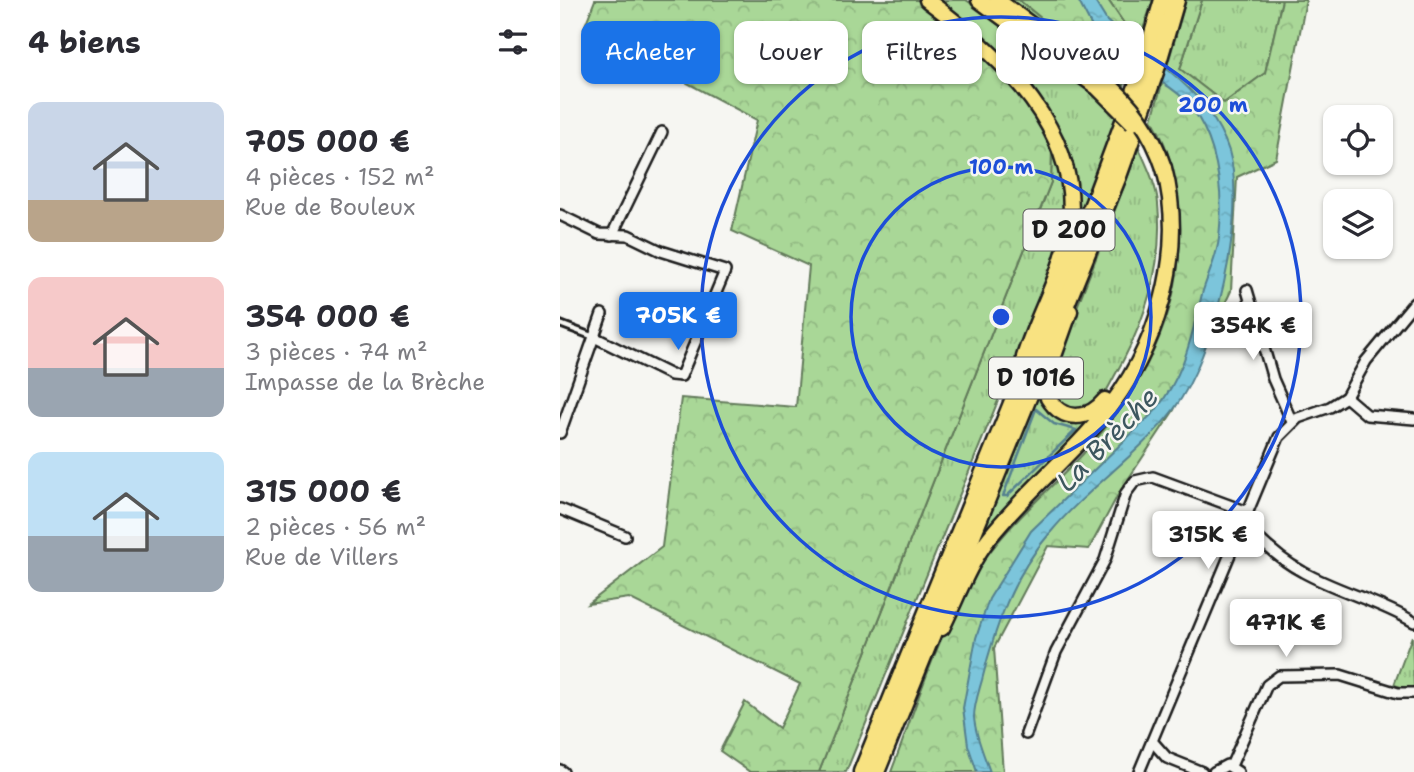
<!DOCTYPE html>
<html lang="fr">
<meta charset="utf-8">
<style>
body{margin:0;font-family:"Shantell Sans",sans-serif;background:#f2f2f3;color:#2b2b33;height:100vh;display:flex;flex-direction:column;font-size:26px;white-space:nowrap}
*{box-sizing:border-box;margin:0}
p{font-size:23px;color:#7c7c81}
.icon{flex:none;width:38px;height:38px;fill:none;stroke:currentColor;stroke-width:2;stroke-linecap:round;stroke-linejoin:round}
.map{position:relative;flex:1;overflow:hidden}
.panel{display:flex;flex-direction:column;background:#fff;width:560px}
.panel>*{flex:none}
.top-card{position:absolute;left:21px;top:21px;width:665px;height:63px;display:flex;gap:14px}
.fabs{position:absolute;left:763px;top:105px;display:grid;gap:14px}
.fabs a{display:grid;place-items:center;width:70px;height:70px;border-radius:14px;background:#fff;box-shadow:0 2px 5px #0004;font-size:35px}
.price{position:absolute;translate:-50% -60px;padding:0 16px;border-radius:7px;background:#fff;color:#222;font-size:23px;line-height:46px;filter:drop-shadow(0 2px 4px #0008)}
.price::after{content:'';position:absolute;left:50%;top:42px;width:21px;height:16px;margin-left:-10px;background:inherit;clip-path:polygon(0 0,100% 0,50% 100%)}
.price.active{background:#1a73e8;color:#fff}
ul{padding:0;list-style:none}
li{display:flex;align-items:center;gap:21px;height:175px;padding:0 28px}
li span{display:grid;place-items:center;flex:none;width:196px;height:140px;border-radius:14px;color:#555}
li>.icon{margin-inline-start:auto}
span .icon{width:84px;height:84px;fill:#fffc;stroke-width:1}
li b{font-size:30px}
h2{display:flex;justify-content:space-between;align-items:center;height:84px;padding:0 28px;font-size:30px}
.pill{padding:0 24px;border-radius:14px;background:#fff;box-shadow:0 2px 5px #0004;font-size:24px;line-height:63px}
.pill.active{background:#1a73e8;color:#fff}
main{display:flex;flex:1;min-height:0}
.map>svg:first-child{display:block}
.grass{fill:url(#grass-tufts);stroke:#627a5a;stroke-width:2}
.forest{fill:url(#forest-crowns);stroke:#627a5a;stroke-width:2}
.water{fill:url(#water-ripples);stroke:#55818f;stroke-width:2}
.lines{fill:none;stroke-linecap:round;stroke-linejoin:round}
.stream{stroke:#55818f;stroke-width:2.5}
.lane-casing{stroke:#1c1c1c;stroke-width:10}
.street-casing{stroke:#1c1c1c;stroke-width:14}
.primary-casing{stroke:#1c1c1c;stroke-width:19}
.highway-casing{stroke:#1c1c1c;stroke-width:21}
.lane{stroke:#f6f6f2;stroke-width:4.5}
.street{stroke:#f6f6f2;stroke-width:9}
.primary{stroke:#f8e281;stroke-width:14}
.highway{stroke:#f8e281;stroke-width:16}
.primary-bridge-casing{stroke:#1c1c1c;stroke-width:19;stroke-linecap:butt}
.primary-bridge{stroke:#f8e281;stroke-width:14}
.ring{fill:none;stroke:#1d4ed8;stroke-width:3.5}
.labels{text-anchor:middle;stroke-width:5;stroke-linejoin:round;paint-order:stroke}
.shield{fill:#f6f6f2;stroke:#5d5d5c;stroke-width:2}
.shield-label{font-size:24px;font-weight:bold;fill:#1c1c1c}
.water-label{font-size:28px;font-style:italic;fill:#3d575f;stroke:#f6f6f2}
.centre{fill:#1d4ed8;stroke:#f6f6f2;stroke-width:3.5}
.ring-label{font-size:21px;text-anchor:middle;font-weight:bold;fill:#1d4ed8;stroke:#f6f6f2;stroke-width:5;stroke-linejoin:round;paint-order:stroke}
</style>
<main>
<section class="panel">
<h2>4 biens<svg class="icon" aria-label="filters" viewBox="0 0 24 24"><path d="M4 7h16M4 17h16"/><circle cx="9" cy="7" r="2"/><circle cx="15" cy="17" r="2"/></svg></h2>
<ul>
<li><span style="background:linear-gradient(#c9d6e8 70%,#b9a48a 0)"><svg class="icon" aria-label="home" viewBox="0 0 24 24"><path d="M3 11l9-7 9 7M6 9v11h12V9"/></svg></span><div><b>705 000 €</b><p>4 pièces · 152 m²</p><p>Rue de Bouleux</p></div></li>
<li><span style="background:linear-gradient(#f6c9c9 65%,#9aa5b1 0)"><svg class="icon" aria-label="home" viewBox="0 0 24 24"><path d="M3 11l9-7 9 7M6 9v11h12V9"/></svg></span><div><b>354 000 €</b><p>3 pièces · 74 m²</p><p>Impasse de la Brèche</p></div></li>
<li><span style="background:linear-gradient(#bfe0f5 60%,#9aa5b1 0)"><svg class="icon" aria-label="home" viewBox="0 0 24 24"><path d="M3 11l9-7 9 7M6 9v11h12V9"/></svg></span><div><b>315 000 €</b><p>2 pièces · 56 m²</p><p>Rue de Villers</p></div></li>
</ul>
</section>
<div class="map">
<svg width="854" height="772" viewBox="0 0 854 772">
<defs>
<pattern id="grass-tufts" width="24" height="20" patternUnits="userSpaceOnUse" patternTransform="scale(1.75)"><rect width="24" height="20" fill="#a9d797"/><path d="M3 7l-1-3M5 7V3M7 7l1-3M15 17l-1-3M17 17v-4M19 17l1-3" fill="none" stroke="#91b882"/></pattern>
<pattern id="forest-crowns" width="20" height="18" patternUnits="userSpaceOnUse" patternTransform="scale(1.75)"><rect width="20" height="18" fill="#a9d797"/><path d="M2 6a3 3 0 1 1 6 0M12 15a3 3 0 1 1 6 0" fill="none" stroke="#91b882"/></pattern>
<pattern id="water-ripples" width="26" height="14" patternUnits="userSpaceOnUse" patternTransform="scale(1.75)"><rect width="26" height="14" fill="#7bc5db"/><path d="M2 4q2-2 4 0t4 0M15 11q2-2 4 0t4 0" fill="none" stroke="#6aa9bb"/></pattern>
</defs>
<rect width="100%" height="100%" fill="#f6f6f2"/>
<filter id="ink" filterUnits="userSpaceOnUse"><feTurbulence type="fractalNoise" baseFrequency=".0143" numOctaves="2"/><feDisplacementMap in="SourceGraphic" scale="14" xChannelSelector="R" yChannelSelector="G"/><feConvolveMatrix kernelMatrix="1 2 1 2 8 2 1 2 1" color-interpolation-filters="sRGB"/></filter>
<g filter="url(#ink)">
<g class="grass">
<polygon points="372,0 406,0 517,75 560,118 519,223 515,222 502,147"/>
<polygon points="446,0 459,0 533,61 528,63"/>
<polygon points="548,0 593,0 578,44"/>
<polygon points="642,0 722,0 705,73 664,103 620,69"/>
<polygon points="492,148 504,190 503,242 286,772 259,772 491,182"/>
<path d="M579,148C586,164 597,186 598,204C604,265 584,325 554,377C549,386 542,402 532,407C521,414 508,409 496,405L491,382L494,366Z"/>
<path d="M478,391C489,418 504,426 532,418L416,545Z"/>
<polygon points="852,636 854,688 852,690 834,685"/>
</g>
<g class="forest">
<polygon points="35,0 359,0 418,44 479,118 492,148 491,182 259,772 190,772 160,751 185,702 219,728 240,684 69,598 28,604 102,547 121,398 236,407 249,266 172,231 197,120 24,28"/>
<polygon points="459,0 548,0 578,44 564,86"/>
<path d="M626,0H642L620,69L664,103L705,73L722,0H746L716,159L677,177L671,291L614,410L559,493L529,549L488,546L434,648L443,772H331C356,707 377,636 413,576C443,528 485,495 523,454C580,392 624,312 619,226C617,187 613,154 592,119Z"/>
</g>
<g class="water">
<polygon points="518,0 534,0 547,21 580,50 576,63 532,27"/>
<path d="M606,68C633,90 658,117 669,151C688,215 654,357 614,409C578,456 527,488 490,533C453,575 435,627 422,680C419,691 414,705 414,717C415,735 424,755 430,772H417L408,745L403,708L416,638L429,599L471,531L595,411C625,374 631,338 642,294C647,276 657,258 659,238C665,183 655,111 601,82Z"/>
</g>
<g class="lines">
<polygon class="stream" points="476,409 494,424 516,430 447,496 443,496"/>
<defs>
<polyline id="lane" points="0,324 34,337"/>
<g id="street">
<polyline points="0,215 39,234 68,235 101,251 165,271 121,376 111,375 34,337"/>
<polyline points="52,235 102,132"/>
<polyline points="687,290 713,379 732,422"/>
<polyline points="786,397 807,415 854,419"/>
<polyline points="0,433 42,314"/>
<polyline points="0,509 65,536"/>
<path d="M684,523C701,542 720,560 743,572C779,592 819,601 854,622"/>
<polyline points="466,734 496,652 545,560 566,493 575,481 593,477 688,512"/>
<polyline points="592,741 607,758 642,772"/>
<polyline points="671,766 707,685 719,676 780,675 838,693 854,693"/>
<polyline points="0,770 3,772"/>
<polyline points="579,772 719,437 738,418 770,407 786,397 806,361 854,303"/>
<polyline points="654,772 667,765 678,772"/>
</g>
<g id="primary">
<path d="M367,0C439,54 528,134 508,236C500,277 477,316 464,357"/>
<polyline points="419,0 537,87"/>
<polyline points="437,0 489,38"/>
<path d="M510,311L489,370L488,398C503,422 528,421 545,400"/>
<path d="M382,628C397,598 408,565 429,538C463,495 506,460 541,418C597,351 627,254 604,168"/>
</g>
<g id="highway">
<polyline points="302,772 534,202 579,81 603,0"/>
<polyline points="316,772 558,176 595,72 616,0"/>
</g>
</defs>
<use href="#lane" class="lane-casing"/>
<use href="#street" class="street-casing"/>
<use href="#primary" class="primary-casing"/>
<use href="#highway" class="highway-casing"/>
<use href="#lane" class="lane"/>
<use href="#street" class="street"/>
<use href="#primary" class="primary"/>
<use href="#highway" class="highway"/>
<defs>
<g id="primary-bridge">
<path d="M542,79C572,103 592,132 604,168"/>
<polyline points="537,87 573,123"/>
</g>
</defs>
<use href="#primary-bridge" class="primary-bridge-casing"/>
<use href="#primary-bridge" class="primary-bridge"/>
</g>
</g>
<g class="ring">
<circle cx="441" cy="317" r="150"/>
<circle cx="441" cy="317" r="300"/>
</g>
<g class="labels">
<g class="shield">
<rect x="463.5" y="209.5" width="91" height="41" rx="5"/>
<rect x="429" y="357.5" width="94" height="41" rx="5"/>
</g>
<g class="shield-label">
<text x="509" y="238">D 200</text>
<text x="476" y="386">D 1016</text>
</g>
<g class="water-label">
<text transform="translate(547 439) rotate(-46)" y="10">La Brèche</text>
</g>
</g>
<circle cx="441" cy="317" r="10" class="centre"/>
<g class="ring-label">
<text x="653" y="112">200 m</text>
<text x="441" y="174">100 m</text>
</g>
</svg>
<div class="fabs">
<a><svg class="icon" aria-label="locate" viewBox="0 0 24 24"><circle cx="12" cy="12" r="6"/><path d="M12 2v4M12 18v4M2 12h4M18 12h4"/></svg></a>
<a><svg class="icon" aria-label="layers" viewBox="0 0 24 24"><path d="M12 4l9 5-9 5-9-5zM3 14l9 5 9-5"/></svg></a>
</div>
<b class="price active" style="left:118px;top:352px">705K €</b>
<b class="price" style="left:693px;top:362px">354K €</b>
<b class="price" style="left:648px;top:571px">315K €</b>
<b class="price" style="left:726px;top:659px">471K €</b>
<div class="top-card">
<a class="pill active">Acheter</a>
<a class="pill">Louer</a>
<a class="pill">Filtres</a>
<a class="pill">Nouveau</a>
</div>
</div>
</main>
